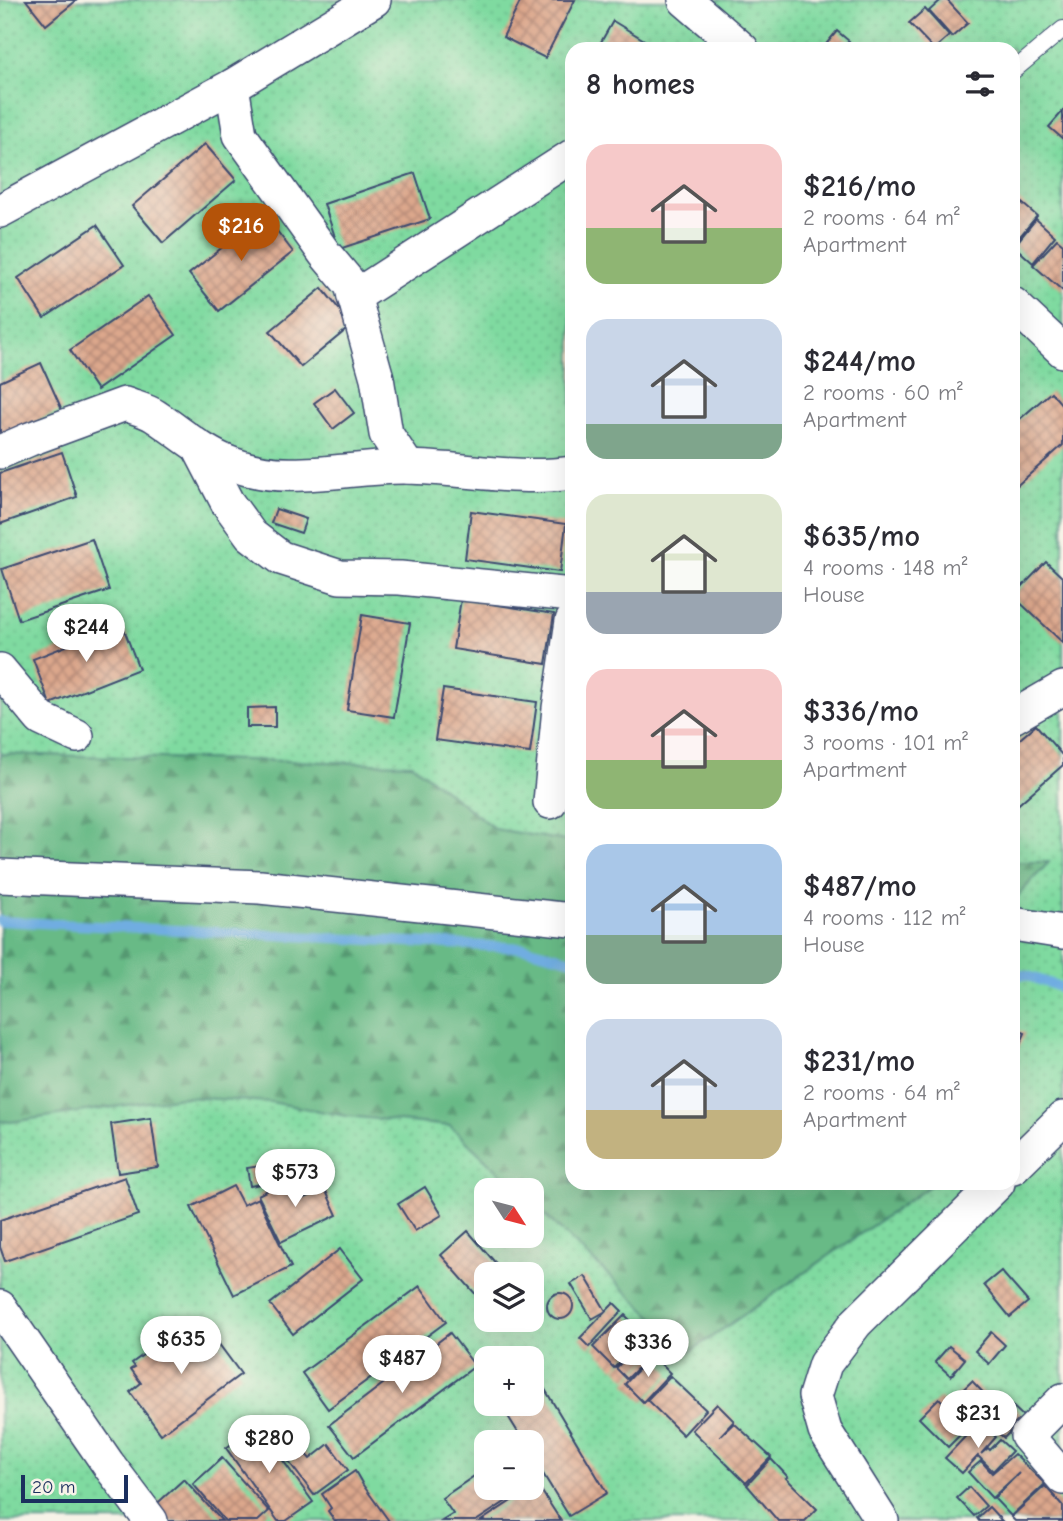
<!DOCTYPE html>
<meta charset="utf-8">
<style>
body{margin:0;font-family:"Comic Neue",sans-serif;background:#f2f2f3;color:#2b2b33;height:100vh;display:flex;flex-direction:column;font-size:26px;white-space:nowrap}
*{box-sizing:border-box;margin:0}
p{font-size:23px;color:#7c7c81}
.icon{flex:none;width:38px;height:38px;fill:none;stroke:currentColor;stroke-width:2;stroke-linecap:round;stroke-linejoin:round}
.map{position:relative;flex:1;overflow:hidden}
.details{position:absolute;left:565px;top:42px;width:455px;height:1148px;display:flex;flex-direction:column;background:#fff;border-radius:21px;box-shadow:0 7px 28px #0002}
.details>*{flex:none}
.needle{width:46px;rotate:126deg}
.buttons{position:absolute;left:474px;top:1178px;display:grid;gap:14px}
.buttons a{display:grid;place-items:center;width:70px;height:70px;border-radius:14px;background:#fff;box-shadow:0 7px 28px #0002;font-size:35px}
.scale{position:absolute;left:21px;bottom:18px;width:107px;box-sizing:border-box;padding-left:7px;border:4px solid #1b2f5e;border-top:0;font-size:19px;line-height:24px;white-space:nowrap;color:#1b2f5e;-webkit-text-stroke:5px #f7f3e8;paint-order:stroke}
.price{position:absolute;translate:-50% -60px;padding:0 16px;border-radius:24px;background:#fff;color:#222;font-size:23px;line-height:46px;filter:drop-shadow(0 2px 4px #0008)}
.price::after{content:'';position:absolute;left:50%;top:42px;width:21px;height:16px;margin-left:-10px;background:inherit;clip-path:polygon(0 0,100% 0,50% 100%)}
.price.on{background:#b45309;color:#fff}
ul{padding:0;list-style:none}
li{display:flex;align-items:center;gap:21px;height:175px;padding:0 21px}
li span{display:grid;place-items:center;flex:none;width:196px;height:140px;border-radius:21px;color:#555}
li>.icon{margin-inline-start:auto}
span .icon{width:84px;height:84px;fill:#fffc;stroke-width:1}
li b{font-size:30px}
h2{display:flex;justify-content:space-between;align-items:center;height:84px;padding:0 21px;font-size:30px}
.map>svg:first-child{display:block}
.grass{fill:url(#grass-dots);stroke:#4d847f;stroke-width:2;fill-rule:evenodd}
.forest{fill:url(#forest-firs);stroke:#417472;stroke-width:2}
.lines{fill:none;stroke-linecap:round;stroke-linejoin:round}
.stream{stroke:#6fade1;stroke-width:10}
.building{fill:url(#building-cross-hatch)}
.lane-casing{stroke:#3c4a6f;stroke-width:18}
.street-casing{stroke:#3c4a6f;stroke-width:36}
.lane{stroke:#fff;stroke-width:16}
.street{stroke:#fff;stroke-width:33}
</style>
<div class="map">
<svg width="1063" height="1521" viewBox="0 0 1063 1521">
<defs>
<pattern id="grass-dots" width="8" height="8" patternUnits="userSpaceOnUse" patternTransform="scale(1.75)"><rect width="8" height="8" fill="#7fdaa0"/><path d="M2 2h.1M6 6h.1" fill="none" stroke="#6dbb8c" stroke-width="1.8" stroke-linecap="round"/></pattern>
<pattern id="forest-firs" width="22" height="20" patternUnits="userSpaceOnUse" patternTransform="scale(1.75)"><rect width="22" height="20" fill="#67ba86"/><path d="M5 1l3.5 6h-7zM16 11l3.5 6h-7z" fill="#549871"/></pattern>
<pattern id="building-cross-hatch" width="8" height="8" patternUnits="userSpaceOnUse" patternTransform="scale(1.75)"><rect width="8" height="8" fill="#dca78c"/><path d="M0 0l8 8M0 8l8-8" fill="none" stroke="#b28876"/></pattern>
</defs>
<rect width="100%" height="100%" fill="#f7f3e8"/>
<filter id="ink" filterUnits="userSpaceOnUse"><feTurbulence type="fractalNoise" baseFrequency=".0143" numOctaves="2"/><feDisplacementMap in="SourceGraphic" scale="14" xChannelSelector="R" yChannelSelector="G"/><feConvolveMatrix kernelMatrix="1 2 1 2 8 2 1 2 1" color-interpolation-filters="sRGB"/></filter>
<filter id="wash" filterUnits="userSpaceOnUse"><feTurbulence type="fractalNoise" baseFrequency=".00686" numOctaves="4" result="noise"/><feDisplacementMap in="SourceGraphic" scale="28" xChannelSelector="R" yChannelSelector="G"/><feGaussianBlur stdDeviation="1.57" result="paint"/><feColorMatrix in="noise" values="0 0 0 0 0 0 0 0 0 0 0 0 0 0 0 0 0 1.4 0 .05"/><feComposite in="paint" operator="in"/></filter>
<g filter="url(#wash)">
<rect width="100%" height="100%" fill="#f4e6d1"/>
<path class="grass" d="M0,0H1063V1521H0ZM572,49H1013V1183H572ZM486,1190H532V1236H486ZM486,1274H532V1320H486ZM486,1358H532V1404H486ZM486,1442H532V1488H486Z"/>
<g class="forest">
<polygon points="0,754 412,764 495,829 572,842 572,1183 934,1183 690,1352 532,1203 532,1190 518,1190 450,1126 346,1116 271,1102 182,1097 11,1122 0,1121"/>
<polygon points="1013,862 1049,862 1013,901"/>
</g>
<g class="lines">
<g class="stream">
<polyline points="0,921 526,948 572,960"/>
<polyline points="1013,975 1025,975 1063,988"/>
</g>
</g>
<g id="blocks">
<g class="building">
<polygon points="26,0 77,0 46,25"/>
<polygon points="521,0 575,0 545,58 503,37"/>
<polygon points="941,0 947,0 968,23 952,37 929,11"/>
<polygon points="925,9 949,36 934,49 909,23"/>
<polygon points="613,21 659,49 597,49"/>
<polygon points="837,31 849,41 842,49 822,49"/>
<polygon points="1063,111 1063,139 1049,127"/>
<polygon points="205,144 236,180 163,243 132,206"/>
<polygon points="415,173 430,219 339,249 324,204"/>
<polygon points="1015,197 1037,216 1016,241 1013,239"/>
<polygon points="264,214 293,252 219,311 189,274"/>
<polygon points="1036,219 1055,236 1033,263 1014,246"/>
<polygon points="97,225 124,265 44,318 18,278"/>
<polygon points="1057,239 1063,244 1063,291 1033,265"/>
<polygon points="322,288 352,325 301,367 270,331"/>
<polygon points="148,296 176,335 97,390 70,350"/>
<polygon points="41,363 62,410 0,438 0,382"/>
<polygon points="335,388 354,413 333,429 314,403"/>
<polygon points="1051,392 1063,406 1063,445 1013,489 1013,425"/>
<polygon points="62,452 77,497 0,524 0,473"/>
<polygon points="276,509 306,519 301,533 271,523"/>
<polygon points="471,511 566,524 560,572 465,559"/>
<polygon points="92,539 109,590 19,620 2,569"/>
<polygon points="1046,562 1063,578 1063,643 1013,596"/>
<polygon points="461,599 554,614 546,664 453,649"/>
<polygon points="362,615 410,623 394,717 347,710"/>
<polygon points="122,624 139,669 50,704 33,659"/>
<polygon points="443,689 537,702 530,753 435,740"/>
<polygon points="275,707 275,727 247,727 247,708"/>
<polygon points="1036,725 1063,756 1063,765 1013,809 1013,745"/>
<polygon points="1013,1028 1025,1033 1013,1061"/>
<polygon points="151,1118 158,1167 118,1173 111,1124"/>
<polygon points="268,1165 271,1182 250,1186 247,1168"/>
<polygon points="125,1177 138,1215 5,1261 0,1247 0,1220"/>
<polygon points="294,1177 305,1198 325,1189 337,1215 281,1242 258,1195"/>
<polygon points="233,1186 243,1205 258,1198 291,1267 234,1295 191,1207"/>
<polygon points="425,1187 442,1215 415,1231 398,1204"/>
<polygon points="468,1231 505,1274 486,1274 486,1306 441,1255"/>
<polygon points="340,1249 363,1279 293,1334 270,1304"/>
<polygon points="1001,1271 1028,1302 1010,1317 984,1285"/>
<polygon points="585,1276 606,1311 592,1319 571,1284"/>
<polygon points="420,1286 446,1322 328,1409 302,1373"/>
<circle cx="560" cy="1306" r="13"/>
<polygon points="614,1303 622,1311 589,1347 580,1338"/>
<polygon points="625,1315 645,1336 614,1368 593,1347"/>
<polygon points="183,1326 192,1339 207,1328 241,1374 161,1434 130,1392 141,1383 131,1369 135,1367 132,1363"/>
<polygon points="991,1332 1005,1345 989,1364 975,1351"/>
<polygon points="450,1333 475,1366 354,1457 329,1425"/>
<polygon points="641,1343 652,1354 627,1379 616,1368"/>
<polygon points="949,1346 965,1359 951,1376 935,1362"/>
<polygon points="652,1355 670,1373 643,1402 625,1384"/>
<polygon points="670,1376 706,1410 683,1435 647,1400"/>
<polygon points="540,1381 607,1493 569,1516 532,1456 532,1442 524,1442 501,1405 532,1404 532,1386"/>
<polygon points="972,1381 995,1405 972,1427 949,1403"/>
<polygon points="939,1398 968,1427 948,1447 919,1418"/>
<polygon points="1007,1401 1024,1417 1004,1438 987,1422"/>
<polygon points="717,1404 734,1421 719,1437 734,1423 771,1457 746,1483 692,1430"/>
<polygon points="980,1421 996,1437 981,1454 988,1448 990,1450 1000,1440 1012,1451 993,1471 978,1456 962,1473 945,1458"/>
<polygon points="258,1426 313,1502 286,1521 278,1521 226,1448"/>
<polygon points="329,1444 348,1470 314,1495 289,1462 303,1451 310,1459"/>
<polygon points="1014,1454 1045,1484 1011,1516 994,1498 1019,1473 992,1498 968,1472 981,1461 992,1473"/>
<polygon points="222,1458 269,1511 258,1521 225,1521 193,1484"/>
<polygon points="771,1459 788,1477 786,1478 817,1509 805,1521 778,1521 747,1485"/>
<polygon points="486,1468 486,1488 504,1488 511,1498 476,1521 442,1521 453,1514 442,1498"/>
<polygon points="355,1471 363,1485 389,1521 335,1521 328,1511 331,1508 322,1494"/>
<polygon points="184,1479 222,1521 161,1521 150,1510"/>
<polygon points="537,1484 561,1521 481,1521"/>
<polygon points="1045,1486 1063,1506 1063,1521 1015,1521 1011,1517"/>
<polygon points="969,1487 986,1506 974,1516 957,1498"/>
<polygon points="989,1507 1002,1521 979,1521 977,1518"/>
</g>
</g>
</g>
<g filter="url(#ink)">
<use href="#blocks" fill-opacity="0" stroke="#3c4a6f" stroke-width="2"/>
<g class="lines">
<defs>
<polyline id="lane" points="1013,71 1063,29"/>
<g id="street">
<polyline points="685,0 742,49"/>
<polyline points="232,86 240,135 325,254 351,285 377,378 386,434 408,467"/>
<polyline points="0,211 232,86 374,0"/>
<polyline points="354,297 572,156"/>
<polyline points="1013,304 1063,351"/>
<polyline points="200,450 227,502 251,535 281,558 340,577 400,578 572,595"/>
<path d="M0,452L30,439L125,404C135,408 146,410 155,416C181,433 202,453 232,464C289,486 348,466 407,467C463,468 517,481 572,473"/>
<polyline points="0,670 41,719 77,736"/>
<polyline points="1013,717 1063,688"/>
<polyline points="550,802 559,708 572,621"/>
<polyline points="0,876 260,887 572,920"/>
<polyline points="1013,924 1063,932"/>
<polyline points="1013,1167 1063,1118"/>
<polyline points="0,1307 108,1464 151,1521"/>
<polyline points="1063,1400 1027,1436 1063,1478"/>
<polyline points="882,1521 825,1431 815,1396 825,1364 856,1323 998,1183"/>
</g>
</defs>
<use href="#lane" class="lane-casing"/>
<use href="#street" class="street-casing"/>
<use href="#lane" class="lane"/>
<use href="#street" class="street"/>
</g>
</g>
</svg>
<div class="buttons">
<a><svg class="needle" viewBox="-14 -14 28 28"><path d="M0-13l5 13h-10z" fill="#e53935"/><path d="M0 13l5-13h-10z" fill="#7c7c81"/></svg></a>
<a><svg class="icon" aria-label="layers" viewBox="0 0 24 24"><path d="M12 4l9 5-9 5-9-5zM3 14l9 5 9-5"/></svg></a>
<a>+</a>
<a>−</a>
</div>
<div class="scale">20 m</div>
<b class="price on" style="left:241px;top:263px">$216</b>
<b class="price" style="left:86px;top:664px">$244</b>
<b class="price" style="left:295px;top:1209px">$573</b>
<b class="price" style="left:181px;top:1376px">$635</b>
<b class="price" style="left:648px;top:1379px">$336</b>
<b class="price" style="left:402px;top:1395px">$487</b>
<b class="price" style="left:978px;top:1450px">$231</b>
<b class="price" style="left:269px;top:1475px">$280</b>
<section class="details">
<h2>8 homes<svg class="icon" aria-label="filters" viewBox="0 0 24 24"><path d="M4 7h16M4 17h16"/><circle cx="9" cy="7" r="2"/><circle cx="15" cy="17" r="2"/></svg></h2>
<ul>
<li><span style="background:linear-gradient(#f6c9c9 60%,#8fb573 0)"><svg class="icon" aria-label="home" viewBox="0 0 24 24"><path d="M3 11l9-7 9 7M6 9v11h12V9"/></svg></span><div><b>$216/mo</b><p>2 rooms · 64 m²</p><p>Apartment</p></div></li>
<li><span style="background:linear-gradient(#c9d6e8 75%,#7fa58c 0)"><svg class="icon" aria-label="home" viewBox="0 0 24 24"><path d="M3 11l9-7 9 7M6 9v11h12V9"/></svg></span><div><b>$244/mo</b><p>2 rooms · 60 m²</p><p>Apartment</p></div></li>
<li><span style="background:linear-gradient(#dfe7d0 70%,#9aa5b1 0)"><svg class="icon" aria-label="home" viewBox="0 0 24 24"><path d="M3 11l9-7 9 7M6 9v11h12V9"/></svg></span><div><b>$635/mo</b><p>4 rooms · 148 m²</p><p>House</p></div></li>
<li><span style="background:linear-gradient(#f6c9c9 65%,#8fb573 0)"><svg class="icon" aria-label="home" viewBox="0 0 24 24"><path d="M3 11l9-7 9 7M6 9v11h12V9"/></svg></span><div><b>$336/mo</b><p>3 rooms · 101 m²</p><p>Apartment</p></div></li>
<li><span style="background:linear-gradient(#a9c7e8 65%,#7fa58c 0)"><svg class="icon" aria-label="home" viewBox="0 0 24 24"><path d="M3 11l9-7 9 7M6 9v11h12V9"/></svg></span><div><b>$487/mo</b><p>4 rooms · 112 m²</p><p>House</p></div></li>
<li><span style="background:linear-gradient(#c9d6e8 65%,#c2b280 0)"><svg class="icon" aria-label="home" viewBox="0 0 24 24"><path d="M3 11l9-7 9 7M6 9v11h12V9"/></svg></span><div><b>$231/mo</b><p>2 rooms · 64 m²</p><p>Apartment</p></div></li>
</ul>
</section>
</div>
